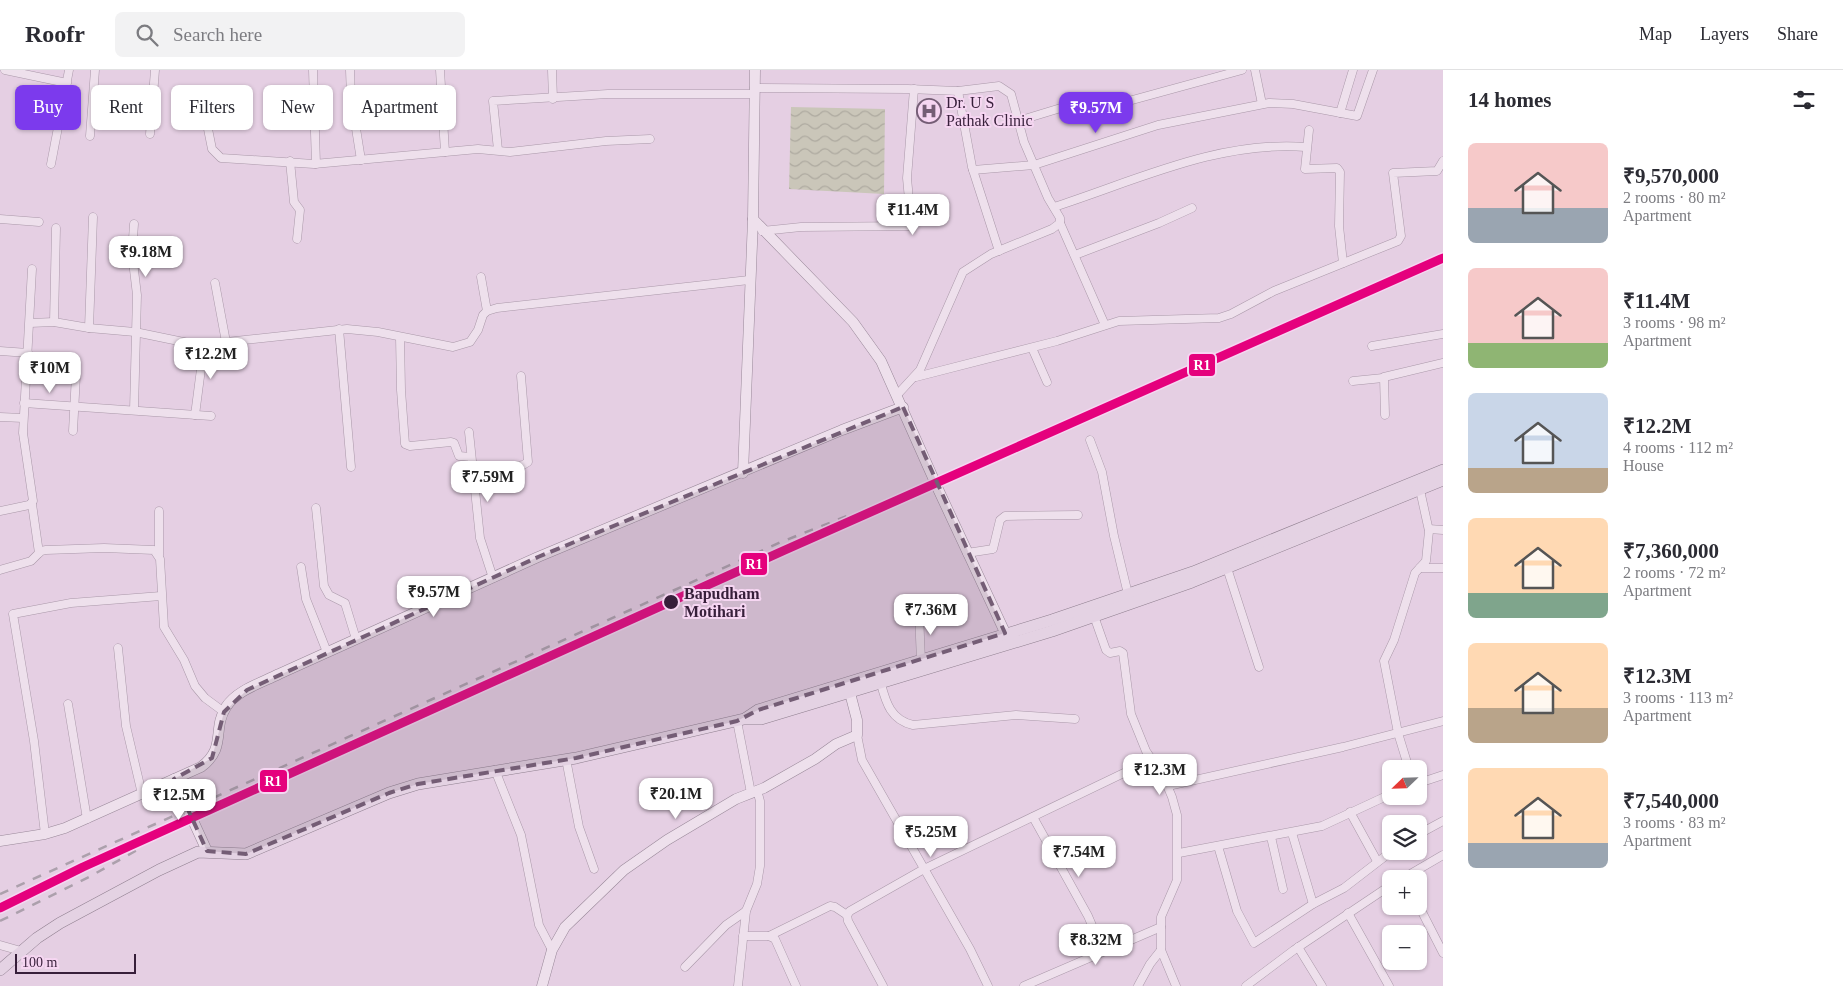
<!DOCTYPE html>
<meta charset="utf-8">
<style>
body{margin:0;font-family:Georgia,serif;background:#f2f2f3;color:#2b2b33;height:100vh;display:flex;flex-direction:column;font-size:19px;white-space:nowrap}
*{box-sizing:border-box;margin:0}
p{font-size:16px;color:#7c7c81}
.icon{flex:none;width:28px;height:28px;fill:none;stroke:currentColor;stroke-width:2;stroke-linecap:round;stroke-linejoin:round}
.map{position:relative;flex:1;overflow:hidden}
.details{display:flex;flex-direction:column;background:#fff;width:400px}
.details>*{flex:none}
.guide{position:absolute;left:15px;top:15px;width:475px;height:45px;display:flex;gap:10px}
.needle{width:32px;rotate:247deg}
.tools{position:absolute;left:1382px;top:690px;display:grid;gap:10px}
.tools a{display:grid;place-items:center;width:45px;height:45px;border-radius:8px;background:#fff;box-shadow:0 1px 4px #0004;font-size:25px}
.scale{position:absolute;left:15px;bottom:12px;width:121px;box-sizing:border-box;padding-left:5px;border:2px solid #371f3a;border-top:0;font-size:14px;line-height:18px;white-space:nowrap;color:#371f3a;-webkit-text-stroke:4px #f6d6f2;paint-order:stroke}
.price{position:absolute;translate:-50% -42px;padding:0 11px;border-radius:10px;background:#fff;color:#222;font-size:16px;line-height:32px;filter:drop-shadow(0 1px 2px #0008)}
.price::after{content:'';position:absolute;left:50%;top:30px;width:15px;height:11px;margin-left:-8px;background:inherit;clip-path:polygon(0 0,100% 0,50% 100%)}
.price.on{background:#7c3aed;color:#fff}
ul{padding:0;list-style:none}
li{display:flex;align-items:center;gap:15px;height:125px;padding:0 25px}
li span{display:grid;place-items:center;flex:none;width:140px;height:100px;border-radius:8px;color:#555}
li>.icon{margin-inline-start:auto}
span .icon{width:60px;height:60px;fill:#fffc;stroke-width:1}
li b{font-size:21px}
h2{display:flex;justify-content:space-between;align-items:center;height:60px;padding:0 25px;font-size:21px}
.chip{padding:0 18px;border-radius:8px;background:#fff;box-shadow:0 1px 4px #0004;font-size:18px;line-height:45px}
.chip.on{background:#7c3aed;color:#fff}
header{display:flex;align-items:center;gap:30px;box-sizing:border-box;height:70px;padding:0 25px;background:#fff;border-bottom:1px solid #e1e1e2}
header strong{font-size:24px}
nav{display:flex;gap:28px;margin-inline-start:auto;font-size:18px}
.search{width:350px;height:45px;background:#f2f2f3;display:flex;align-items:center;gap:12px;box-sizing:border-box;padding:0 18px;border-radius:8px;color:#7c7c81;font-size:19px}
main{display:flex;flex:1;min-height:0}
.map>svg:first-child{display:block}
.water{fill:url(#water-waves)}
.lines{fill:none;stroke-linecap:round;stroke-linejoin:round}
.street-casing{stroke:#aa98a9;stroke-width:9}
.secondary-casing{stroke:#989;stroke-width:11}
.primary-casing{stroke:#8f7f8f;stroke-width:12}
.street{stroke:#eee0ec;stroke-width:8}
.secondary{stroke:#eee0ec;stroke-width:10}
.primary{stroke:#e4d2e3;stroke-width:11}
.rail{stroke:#aca0ac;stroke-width:2.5;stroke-dasharray:9 9;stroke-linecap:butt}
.rail-1-casing{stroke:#f6d6f2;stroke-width:12}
.rail-1{stroke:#e5007d;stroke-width:9}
.marked{fill:#745d75;fill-opacity:0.2;stroke:#745d75;stroke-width:4;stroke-dasharray:10 6;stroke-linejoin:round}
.stop-dot{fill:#371f3a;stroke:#f6d6f2;stroke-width:2}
.labels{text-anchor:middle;stroke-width:4;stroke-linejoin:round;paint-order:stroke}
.poi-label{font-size:16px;fill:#371f3a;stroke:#f6d6f2;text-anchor:start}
.stop-label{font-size:16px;font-weight:bold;fill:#371f3a;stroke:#f6d6f2;text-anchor:start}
.line-badge{stroke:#f6d6f2;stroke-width:2}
.badge-label{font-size:14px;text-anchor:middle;font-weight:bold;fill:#fff}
</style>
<header>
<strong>Roofr</strong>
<div class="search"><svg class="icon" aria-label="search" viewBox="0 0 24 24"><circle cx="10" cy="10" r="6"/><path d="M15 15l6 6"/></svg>Search here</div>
<nav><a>Map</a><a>Layers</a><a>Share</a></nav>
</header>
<main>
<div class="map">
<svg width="1443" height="916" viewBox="0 0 1443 916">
<defs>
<pattern id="water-waves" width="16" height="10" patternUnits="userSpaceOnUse" patternTransform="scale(1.25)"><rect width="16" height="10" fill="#cac6b9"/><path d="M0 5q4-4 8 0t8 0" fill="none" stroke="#aeaaa0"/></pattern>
</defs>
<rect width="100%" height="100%" fill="#e5cfe3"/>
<polygon class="water" points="791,37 885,39 884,124 789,119"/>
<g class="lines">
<defs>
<g id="street">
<polyline points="5,0 67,13"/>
<polyline points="313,0 316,94"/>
<polyline points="350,0 351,27 361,90"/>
<polyline points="440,0 445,82"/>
<polyline points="552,0 553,29"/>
<polyline points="1255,0 1262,34"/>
<polyline points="754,18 908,19 958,21 999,16 1011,24 1024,72 1048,128 1060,148 1060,153 1052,159 991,184 963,202 920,300 897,325"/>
<polyline points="958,21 972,97 999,181"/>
<polyline points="1340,43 1353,0"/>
<polyline points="1018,51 1064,37 1125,32 1242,0"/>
<polyline points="208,59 212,79 221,88 314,94 478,79 510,82 606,71 650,69"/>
<polyline points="1309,60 1305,99 1337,98 1340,102 1339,156 1343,193"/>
<polyline points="150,64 155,0"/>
<polyline points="90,66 95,0"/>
<polyline points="498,80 493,31 608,24 754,24"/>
<polyline points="290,91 294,132 300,140 297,169"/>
<polyline points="51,94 69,0"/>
<polyline points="973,100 1034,95 1158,55 1269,33 1293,34 1357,46 1373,0"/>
<path d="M1054,137C1135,111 1219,70 1306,77"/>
<polyline points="0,149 39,152"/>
<polyline points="1060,153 1105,255"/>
<polyline points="134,154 132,183 137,225 134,340"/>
<polyline points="762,161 801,157 910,156 911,151 907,108 914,19"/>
<polyline points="1075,185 1159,153 1192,138"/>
<polyline points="481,207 487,241"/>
<polyline points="215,213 226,272"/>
<polyline points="54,252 56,158"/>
<polyline points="30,253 54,252 89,258 135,262 198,275 347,259 378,262 453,277 470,272 478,260 483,245 487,241 497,238 749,210"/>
<polyline points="89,258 93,147"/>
<polyline points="339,259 351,397"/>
<polyline points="400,267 401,320 405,374 410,376 451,372 454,373 459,386 471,387"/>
<polyline points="1372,276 1443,264"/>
<polyline points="1032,278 1047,312"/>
<polyline points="0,281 28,283"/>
<polyline points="916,307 1057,271 1119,251 1219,248 1231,244 1274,221 1398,171 1401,166 1393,103 1437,101 1443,91"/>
<polyline points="1353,311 1383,308"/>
<polyline points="24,333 211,346"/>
<polyline points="195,345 201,299 198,275"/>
<polyline points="1385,345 1384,307 1443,293"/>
<polyline points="0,347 23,348"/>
<polyline points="73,361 76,305"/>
<polyline points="469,362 480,468 493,508"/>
<polyline points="1090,370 1102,402 1114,466 1128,524"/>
<polyline points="473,404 523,395 528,392 521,306"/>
<polyline points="32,434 39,483"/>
<polyline points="316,438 324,516 329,525 345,533 356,569"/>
<polyline points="0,441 29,435 33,431 23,363 32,199"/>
<polyline points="1429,459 1443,460"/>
<polyline points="967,483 993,479 1000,450 1005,446 1078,445"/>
<polyline points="159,485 159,441"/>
<polyline points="301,497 306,529 327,582"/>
<polyline points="1227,498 1259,597"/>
<polyline points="1420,498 1443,498"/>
<polyline points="0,500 31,491 41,481 46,480 104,478 154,480 160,489 164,557 184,590 195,616 205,628 224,642"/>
<polyline points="919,543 921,591"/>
<polyline points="1094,546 1106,580 1110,583 1120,581 1123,583 1131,644 1146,681 1164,708 1172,727 1177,745 1177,810 1161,847 1161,880 1176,916"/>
<polyline points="118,578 126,656 142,724"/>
<path d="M881,614C886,633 891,650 913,655L1016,645L1075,649"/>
<polyline points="68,634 87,749"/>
<polyline points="737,651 751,723"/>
<polyline points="857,665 862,690 970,879 988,916"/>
<polyline points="566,689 579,757 594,799"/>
<polyline points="1409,699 1398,663 1384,591 1394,570 1415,503 1426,491 1429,461 1420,420"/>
<polyline points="495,700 521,765 539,855 552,880"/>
<polyline points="1419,713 1443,705"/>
<polyline points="1168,716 1343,677 1443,651"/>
<polyline points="1350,742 1377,791"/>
<polyline points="1033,747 1088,846 1103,881"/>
<polyline points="1292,763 1313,834"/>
<polyline points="45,764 34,671 13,544 71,533 161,526"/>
<polyline points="1419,764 1443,751"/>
<polyline points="1271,767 1283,819"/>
<polyline points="1218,776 1237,841 1254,873 1313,834 1344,818 1392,781"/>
<polyline points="1179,783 1322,756 1391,724"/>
<polyline points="1402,809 1443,785"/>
<polyline points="1419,836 1443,883"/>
<polyline points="1348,843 1389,916"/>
<polyline points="743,866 769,866 775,869 796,916"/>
<polyline points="769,866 830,836 835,837 847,845"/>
<polyline points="0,875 21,881"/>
<polyline points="1298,877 1322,916"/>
<polyline points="685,897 726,855 746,841"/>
<polyline points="738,916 746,841 757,814 760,796 760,731 757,720"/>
<polyline points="883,916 848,851 847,845 850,841 924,799 1151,690"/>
<polyline points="1024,916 1161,857"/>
<polyline points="1138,916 1150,894 1161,880"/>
<polyline points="1246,916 1294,880 1391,815"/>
</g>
<g id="secondary">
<polyline points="755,0 753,149 853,252 881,291 938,419 1009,571"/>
<polyline points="743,403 753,149"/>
<polyline points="174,709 207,781"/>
<path d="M0,771L45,764L65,758L201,697C227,678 212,659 226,637C237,620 261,613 279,604L538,487L842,360L903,337"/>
<polyline points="542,916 552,880 565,857 624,800 667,770 736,729 764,718 815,689 836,674 857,665 857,650 850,623"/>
</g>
<g id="primary">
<polyline points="746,648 758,640 1052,550 1193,502 1443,400"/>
<polyline points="0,900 37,868 60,853 159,800 198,782 246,784 389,723 418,714 576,688 744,649 761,649 1052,561 1192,512 1443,410"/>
</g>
</defs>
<use href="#street" class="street-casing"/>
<use href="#secondary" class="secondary-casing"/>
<use href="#primary" class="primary-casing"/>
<use href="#street" class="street"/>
<use href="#secondary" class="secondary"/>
<use href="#primary" class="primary"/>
<g class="rail">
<polyline points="0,824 781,472 852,444"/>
<polyline points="0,838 83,797 785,480 1443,188"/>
<polyline points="0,851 89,807 139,779"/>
</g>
<defs>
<polyline id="rail-1" points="0,838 83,797 785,480 1443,188"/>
</defs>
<use href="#rail-1" class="rail-1-casing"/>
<use href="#rail-1" class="rail-1"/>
</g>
<path class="marked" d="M903,337L1005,563L758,640L737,651L576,688L418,714L389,723L246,784L207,781L174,709L212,688L224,642L247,620L538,487Z"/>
<defs>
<symbol id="hospital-ring" viewBox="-11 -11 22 22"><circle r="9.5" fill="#f6d6f2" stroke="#745d75" stroke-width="1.5"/><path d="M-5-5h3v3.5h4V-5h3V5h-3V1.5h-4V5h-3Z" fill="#745d75"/></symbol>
</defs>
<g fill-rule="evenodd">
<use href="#hospital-ring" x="915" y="27" width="28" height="28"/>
</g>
<circle class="stop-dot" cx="671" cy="532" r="8"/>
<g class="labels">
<g class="poi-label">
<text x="946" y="38">Dr. U S<tspan x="946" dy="18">Pathak Clinic</tspan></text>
</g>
<g class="stop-label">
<text x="684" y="529">Bapudham<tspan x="684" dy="18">Motihari</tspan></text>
</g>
</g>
<g class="line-badge">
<rect x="1188" y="283" width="28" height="24" rx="5" fill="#e5007d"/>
<rect x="740" y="482" width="28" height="24" rx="5" fill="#e5007d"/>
<rect x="259" y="699" width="29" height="24" rx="5" fill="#e5007d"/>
</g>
<g class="badge-label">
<text x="1202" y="300">R1</text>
<text x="754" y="499">R1</text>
<text x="273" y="716">R1</text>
</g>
</svg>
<div class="tools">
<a><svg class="needle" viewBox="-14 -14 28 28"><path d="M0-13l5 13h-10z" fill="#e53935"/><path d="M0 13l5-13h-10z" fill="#7c7c81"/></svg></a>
<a><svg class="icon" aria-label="layers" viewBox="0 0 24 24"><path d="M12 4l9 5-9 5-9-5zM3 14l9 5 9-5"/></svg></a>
<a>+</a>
<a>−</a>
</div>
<div class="scale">100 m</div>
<b class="price on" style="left:1096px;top:64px">₹9.57M</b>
<b class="price" style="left:913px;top:166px">₹11.4M</b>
<b class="price" style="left:146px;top:208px">₹9.18M</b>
<b class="price" style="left:211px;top:310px">₹12.2M</b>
<b class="price" style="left:50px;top:324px">₹10M</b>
<b class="price" style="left:488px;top:433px">₹7.59M</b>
<b class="price" style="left:434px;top:548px">₹9.57M</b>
<b class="price" style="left:931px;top:566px">₹7.36M</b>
<b class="price" style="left:1160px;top:726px">₹12.3M</b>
<b class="price" style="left:676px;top:750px">₹20.1M</b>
<b class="price" style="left:179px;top:751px">₹12.5M</b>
<b class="price" style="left:931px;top:788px">₹5.25M</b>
<b class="price" style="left:1079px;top:808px">₹7.54M</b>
<b class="price" style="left:1096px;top:896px">₹8.32M</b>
<div class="guide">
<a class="chip on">Buy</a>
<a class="chip">Rent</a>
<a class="chip">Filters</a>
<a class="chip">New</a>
<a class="chip">Apartment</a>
</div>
</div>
<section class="details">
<h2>14 homes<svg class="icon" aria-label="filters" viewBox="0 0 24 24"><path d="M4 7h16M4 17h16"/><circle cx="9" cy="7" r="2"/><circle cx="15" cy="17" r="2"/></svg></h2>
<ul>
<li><span style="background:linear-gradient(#f6c9c9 65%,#9aa5b1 0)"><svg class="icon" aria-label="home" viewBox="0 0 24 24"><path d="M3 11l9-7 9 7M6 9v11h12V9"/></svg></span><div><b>₹9,570,000</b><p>2 rooms · 80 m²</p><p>Apartment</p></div></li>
<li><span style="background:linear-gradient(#f6c9c9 75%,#8fb573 0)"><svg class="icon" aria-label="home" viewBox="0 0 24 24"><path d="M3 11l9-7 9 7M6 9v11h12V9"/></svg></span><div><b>₹11.4M</b><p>3 rooms · 98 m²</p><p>Apartment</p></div></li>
<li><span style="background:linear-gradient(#c9d6e8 75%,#b9a48a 0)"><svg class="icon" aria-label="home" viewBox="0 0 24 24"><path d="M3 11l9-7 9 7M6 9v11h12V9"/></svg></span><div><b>₹12.2M</b><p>4 rooms · 112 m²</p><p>House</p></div></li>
<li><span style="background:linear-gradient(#ffd9b3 75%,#7fa58c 0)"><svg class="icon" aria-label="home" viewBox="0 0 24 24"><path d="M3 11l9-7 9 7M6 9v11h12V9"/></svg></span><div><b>₹7,360,000</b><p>2 rooms · 72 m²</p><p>Apartment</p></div></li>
<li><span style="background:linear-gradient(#ffd9b3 65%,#b9a48a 0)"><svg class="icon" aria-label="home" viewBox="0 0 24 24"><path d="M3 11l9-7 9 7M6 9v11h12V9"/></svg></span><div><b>₹12.3M</b><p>3 rooms · 113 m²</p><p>Apartment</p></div></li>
<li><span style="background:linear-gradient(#ffd9b3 75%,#9aa5b1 0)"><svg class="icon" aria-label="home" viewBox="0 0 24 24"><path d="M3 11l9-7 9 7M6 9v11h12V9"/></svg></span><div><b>₹7,540,000</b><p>3 rooms · 83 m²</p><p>Apartment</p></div></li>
</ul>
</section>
</main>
